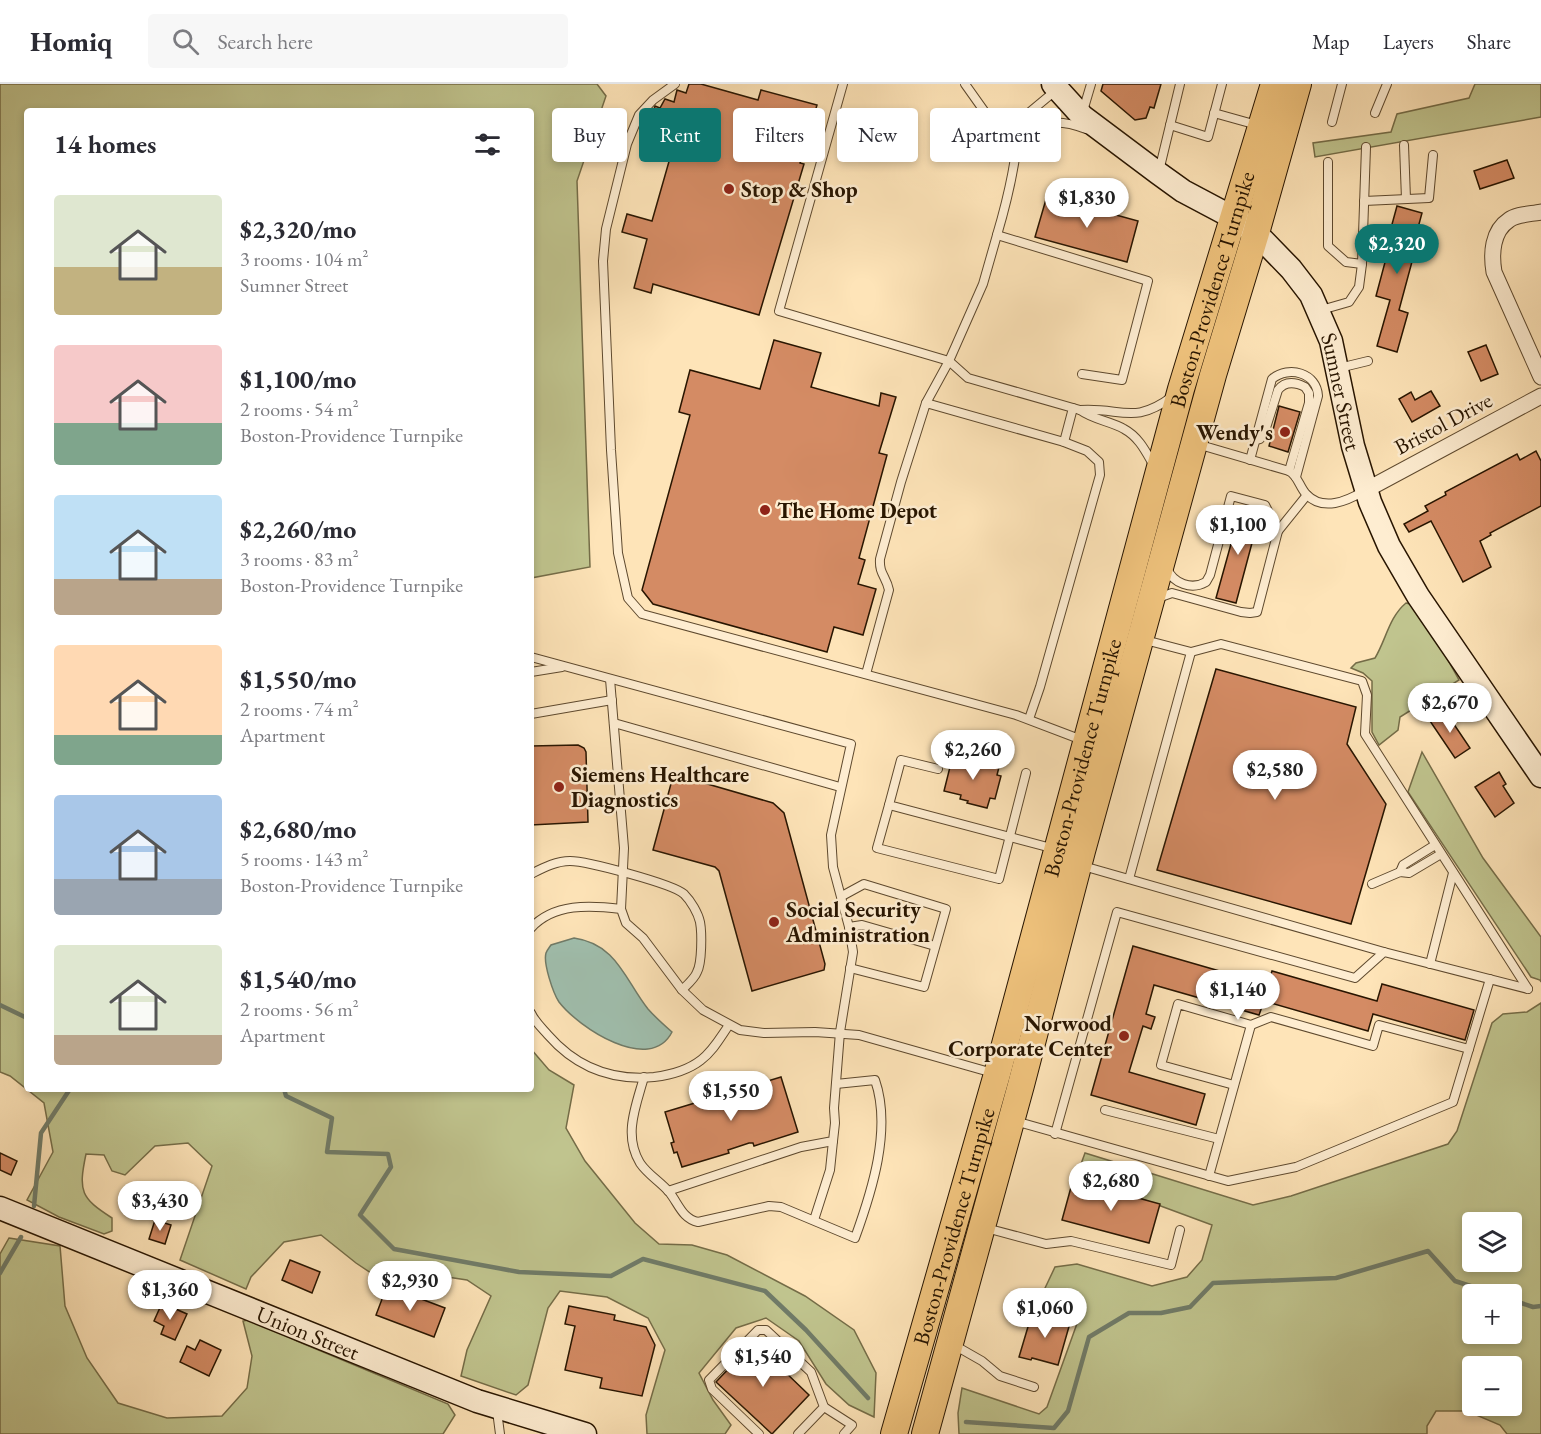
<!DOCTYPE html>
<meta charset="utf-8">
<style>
body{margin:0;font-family:"EB Garamond",serif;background:#f7f7f7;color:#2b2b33;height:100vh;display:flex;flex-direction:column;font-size:22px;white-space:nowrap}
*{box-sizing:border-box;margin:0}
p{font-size:20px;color:#7c7c81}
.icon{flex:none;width:33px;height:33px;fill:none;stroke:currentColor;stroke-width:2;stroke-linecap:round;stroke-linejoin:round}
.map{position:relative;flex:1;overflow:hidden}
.drawer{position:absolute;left:24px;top:24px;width:510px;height:984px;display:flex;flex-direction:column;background:#fff;border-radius:6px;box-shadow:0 3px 9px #0003}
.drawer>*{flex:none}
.hud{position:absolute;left:552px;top:24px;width:570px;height:54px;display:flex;gap:12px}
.fabs{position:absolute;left:1462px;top:1128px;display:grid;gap:12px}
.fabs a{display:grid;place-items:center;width:60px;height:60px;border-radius:6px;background:#fff;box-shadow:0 3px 9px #0003;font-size:30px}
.price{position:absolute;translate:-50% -51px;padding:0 14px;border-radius:21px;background:#fff;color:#222;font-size:20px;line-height:39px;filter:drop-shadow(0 2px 3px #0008)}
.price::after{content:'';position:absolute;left:50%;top:36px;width:18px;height:14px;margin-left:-9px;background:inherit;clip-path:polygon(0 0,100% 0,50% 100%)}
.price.selected{background:#0f766e;color:#fff}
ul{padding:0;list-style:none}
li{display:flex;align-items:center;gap:18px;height:150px;padding:0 30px}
li span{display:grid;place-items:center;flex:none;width:168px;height:120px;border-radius:6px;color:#555}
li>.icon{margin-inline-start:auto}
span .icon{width:72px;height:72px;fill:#fffc;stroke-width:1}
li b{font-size:26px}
h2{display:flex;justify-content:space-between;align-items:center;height:72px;padding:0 30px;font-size:26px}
.pill{padding:0 21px;border-radius:6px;background:#fff;box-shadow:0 3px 9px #0003;font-size:21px;line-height:54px}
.pill.selected{background:#0f766e;color:#fff}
header{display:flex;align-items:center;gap:36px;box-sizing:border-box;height:84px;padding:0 30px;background:#fff;border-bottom:2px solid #e1e1e2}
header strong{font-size:28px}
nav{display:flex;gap:33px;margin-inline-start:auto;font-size:21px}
.search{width:420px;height:54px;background:#f7f7f7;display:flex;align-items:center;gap:15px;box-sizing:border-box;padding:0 21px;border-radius:6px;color:#7c7c81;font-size:22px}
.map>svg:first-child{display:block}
.green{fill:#c0c48e;stroke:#746c47;stroke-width:1.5;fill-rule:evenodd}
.water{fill:#a0bfae;stroke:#707b68;stroke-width:1.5}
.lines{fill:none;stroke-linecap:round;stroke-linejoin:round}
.stream{stroke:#707b68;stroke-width:4.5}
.building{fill:#d48b64;stroke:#281500;stroke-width:1.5}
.lane-casing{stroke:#5e492e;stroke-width:10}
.street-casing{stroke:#5e492e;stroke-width:17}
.secondary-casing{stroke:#281500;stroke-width:25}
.primary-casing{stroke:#281500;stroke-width:28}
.lane{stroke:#feedd1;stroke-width:8}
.street{stroke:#feedd1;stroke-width:15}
.secondary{stroke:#feedd1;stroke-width:22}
.primary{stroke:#efc27c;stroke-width:26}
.poi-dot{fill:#8f2418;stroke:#feedd1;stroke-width:2}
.labels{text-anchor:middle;stroke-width:5;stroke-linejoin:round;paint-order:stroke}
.poi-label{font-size:22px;font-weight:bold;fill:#281500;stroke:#feedd1;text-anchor:start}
.street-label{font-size:22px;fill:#281500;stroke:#feedd1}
</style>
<header>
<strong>Homiq</strong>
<div class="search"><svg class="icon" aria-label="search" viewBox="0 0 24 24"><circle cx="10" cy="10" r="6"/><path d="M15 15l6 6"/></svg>Search here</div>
<nav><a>Map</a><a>Layers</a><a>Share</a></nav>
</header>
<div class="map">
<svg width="1541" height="1350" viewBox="0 0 1541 1350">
<rect width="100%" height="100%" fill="#fee4b8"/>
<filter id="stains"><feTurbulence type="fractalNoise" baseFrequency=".00333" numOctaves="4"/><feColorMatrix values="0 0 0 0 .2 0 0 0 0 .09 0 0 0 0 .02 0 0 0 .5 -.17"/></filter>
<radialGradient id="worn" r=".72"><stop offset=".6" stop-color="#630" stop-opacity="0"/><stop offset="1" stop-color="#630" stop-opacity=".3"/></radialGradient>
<g class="green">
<path d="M0,0H597L606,12L577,97L590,483L531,494V27H27V1005H531V965L549,986L574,1001L566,1044L585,1077L635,1139L659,1160L692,1161L727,1171L805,1212L854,1246L876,1289L874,1333L849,1321L826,1300L799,1257L766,1234L736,1244L699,1289L713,1316L731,1341L725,1350H647L646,1331L665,1266L648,1234L607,1213L560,1207L548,1224L528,1301L516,1311L461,1292L467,1266L491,1212L467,1196L401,1186L374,1191L356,1179L321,1151L284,1158L251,1193L246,1205L180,1176L212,1082L188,1059L155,1062L125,1091L112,1087L104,1071L86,1070C78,1108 81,1114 112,1134V1147L104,1150L59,1133L27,1116L53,1068L44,1019L10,992L0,988Z"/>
<polygon points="1475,0 1541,0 1541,33 1315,73 1313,59 1391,48 1397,30 1469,14"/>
<path d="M1406,519L1418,522L1459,596L1400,633L1398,646L1379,661L1372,648V597L1363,589L1351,584L1356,579L1375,574C1386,556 1389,533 1406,519Z"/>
<polygon points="1422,668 1483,774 1541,853 1541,898 1540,896 1531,893 1408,708"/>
<path d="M1541,919V1350H1507L1500,1341L1467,1327H1436L1427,1342V1350H959L958,1329L962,1304L1039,1330L1047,1323L1079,1234L1037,1221L1055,1183L1077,1180L1152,1202L1187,1193L1202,1176L1212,1141L1077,1091L1085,1069L1253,1121L1291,1112L1448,1060L1457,1047L1492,939L1503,930L1527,928ZM1473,1138H1512V1178H1473ZM1473,1210H1512V1250H1473ZM1473,1282H1512V1322H1473Z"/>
<polygon points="9,1154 60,1162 65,1222 87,1274 118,1319 167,1334 222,1332 247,1304 252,1272 243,1237 253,1235 297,1257 448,1320 455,1331 443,1350 0,1350 0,1170"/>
</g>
<path class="water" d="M574,854C617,860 625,896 648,925C655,933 664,941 672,948C650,991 578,943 559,918C553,909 543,879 546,869C547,866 549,864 551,861Z"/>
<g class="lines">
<g class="stream">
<polyline points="0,921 27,934"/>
<polyline points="284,1005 286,1012 332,1034 327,1068 388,1070 391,1083 360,1131 394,1165 519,1188 611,1192 643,1175 765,1207 806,1246 868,1314"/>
<polyline points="34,1122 41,1049 70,1005"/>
<polyline points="0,1189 21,1153"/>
<polyline points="1512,1216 1533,1223 1541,1222"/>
<polyline points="966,1338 1054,1344 1068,1327 1089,1253 1129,1229 1161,1229 1190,1223 1213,1199 1336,1194 1428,1167 1455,1197 1495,1210"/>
</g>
</g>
<g class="building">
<polygon points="689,0 701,0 758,16 761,6 817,21 800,79 804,80 759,231 653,200 651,209 634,204 647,155 622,148 627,130 652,137 674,60 663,57 668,38 652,33 655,22 660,24 665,15 674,18 677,6 686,9"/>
<polygon points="1103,0 1161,0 1154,24 1150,23 1146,34 1135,36 1101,7"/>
<polygon points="1507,76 1514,94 1480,105 1474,87"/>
<polygon points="1047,112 1138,137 1127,178 1035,153"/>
<polygon points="1397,122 1422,129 1410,173 1413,174 1399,226 1408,229 1397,268 1377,262 1390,216 1376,212 1388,167 1385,166"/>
<polygon points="774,256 821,269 811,303 879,322 881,309 896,313 879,369 887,371 859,474 865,476 858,500 876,505 863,551 834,543 827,568 653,520 642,506 690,331 679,328 690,286 760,305"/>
<polygon points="1486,261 1498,290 1481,297 1468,268"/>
<polygon points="1431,307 1440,322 1412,338 1399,315 1411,308 1415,316"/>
<polygon points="1279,322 1300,328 1288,368 1269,362"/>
<polygon points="1536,367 1541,377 1541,422 1490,449 1491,451 1480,457 1491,483 1463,498 1431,437 1409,448 1404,440 1428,427 1425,422 1446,411 1445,408 1517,370 1520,376"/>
<polygon points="1241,424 1260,429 1236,519 1216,514"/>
<polygon points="1216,585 1356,623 1347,660 1386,720 1351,840 1157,786"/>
<polygon points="1445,627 1470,664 1455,674 1430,637"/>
<polygon points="578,661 584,664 586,668 588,738 531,741 531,662"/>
<polygon points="953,671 999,683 997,691 1001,692 995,715 990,714 987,724 967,719 968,717 960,715 961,711 944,707"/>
<polygon points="1499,688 1506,700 1503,702 1514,719 1495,733 1475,703"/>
<polygon points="680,692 773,719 784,729 825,880 824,886 752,907 719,787 715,783 653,766 672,696"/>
<polygon points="1133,862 1268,901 1272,887 1377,917 1382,900 1474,926 1465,956 1373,930 1368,947 1264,917 1259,931 1154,901 1146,930 1155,933 1151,945 1143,942 1129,988 1205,1010 1196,1041 1091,1011"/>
<polygon points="781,993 798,1048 754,1062 753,1059 749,1059 728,1066 729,1069 682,1083 677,1068 674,1069 671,1059 674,1058 665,1028"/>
<polygon points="0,1069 17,1077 11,1091 0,1086"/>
<polygon points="1073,1096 1160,1120 1149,1159 1062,1136"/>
<polygon points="155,1136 171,1141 165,1160 149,1155"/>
<polygon points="290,1176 320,1188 312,1209 282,1196"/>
<polygon points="387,1202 445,1224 434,1253 376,1231"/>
<polygon points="162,1219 187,1230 175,1256 161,1250 164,1242 154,1237"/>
<polygon points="569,1222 615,1231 614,1236 646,1243 655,1261 642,1312 600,1304 602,1294 565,1286 575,1242 565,1240"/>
<polygon points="1033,1226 1045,1229 1044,1232 1070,1239 1058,1281 1032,1274 1031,1276 1019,1273"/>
<polygon points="200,1256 221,1266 209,1292 180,1278 187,1262 195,1266"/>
<polygon points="754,1258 809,1311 772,1350 716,1298"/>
</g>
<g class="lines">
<defs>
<g id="lane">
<polyline points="675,0 653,16 639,31 627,60 606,145 603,177 611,366 618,469 628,514 642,530 1016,631 1082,656"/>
<path d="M843,0L779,227L949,277L968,294L1080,326C1094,336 1110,337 1124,345C1139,353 1146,368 1154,382"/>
<polyline points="965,0 987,31 1018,60"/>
<path d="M1055,7L1019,37C1017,76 1008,114 997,151L1148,197L1122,296L1082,290"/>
<polyline points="1083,27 1091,0"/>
<polyline points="1214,29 1257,41"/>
<polyline points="1375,29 1387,0"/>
<polyline points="1332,38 1342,0"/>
<polyline points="1170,41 1208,53 1222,0"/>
<path d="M1018,60C1041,37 1054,33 1086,45"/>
<polyline points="1404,61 1406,115"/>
<polyline points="1328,78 1328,162 1346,178 1362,180"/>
<polyline points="1159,87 1180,0"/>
<polyline points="1364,117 1429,114 1433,71"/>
<polyline points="1321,226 1349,218 1359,203 1362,180 1366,63"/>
<polyline points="1339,284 1368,277"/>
<polyline points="926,319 949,277 983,200 997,151"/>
<path d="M1080,326C1122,323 1133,342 1173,312"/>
<path d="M1255,356L1260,355L1264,350L1278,306C1285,297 1295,298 1305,303L1309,309V319L1289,387"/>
<polyline points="1064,358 1073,324"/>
<path d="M1197,360L1289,387C1298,392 1299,402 1306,410C1323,428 1347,417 1364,407"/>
<path d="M1250,376L1272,295C1289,281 1317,289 1318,312L1296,393"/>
<path d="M1167,484C1173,500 1192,506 1206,498L1210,491L1231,412L1265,421L1278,447L1307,411"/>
<polyline points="1158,514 1172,509 1241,528 1250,529 1257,528 1278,447"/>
<polyline points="1145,556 1191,568 1221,560 1362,597 1367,611 1365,650 1528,905"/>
<polyline points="531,573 851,660 831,751 833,783 849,843 853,868 840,948 834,1024 835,1039 833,1057 801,1063 668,1107"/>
<polyline points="531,588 562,583"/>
<path d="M866,590L889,506C886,492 879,490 880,475L901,398L926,319L1064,358L1087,367L1099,378L1100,391L1040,603L1029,635"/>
<polyline points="610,595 624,764 621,825"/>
<polyline points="531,630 612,616"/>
<polyline points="614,639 840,703"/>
<polyline points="938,685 901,676 889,721 1055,765"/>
<polyline points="889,721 877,764 999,795 1026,689"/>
<polyline points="1083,782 1384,868"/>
<polyline points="1400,788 1403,781 1435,761"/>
<path d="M531,790C543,784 556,777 570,777C587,777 673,800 684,810C691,817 698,829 700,838C702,849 702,879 697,888C695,894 687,901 682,906"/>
<polyline points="1129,795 1191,568"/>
<polyline points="1372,800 1400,788 1409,789 1441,770"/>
<polyline points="842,812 864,800 946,825 924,903 850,884"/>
<polyline points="849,843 862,841 935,862"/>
<path d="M531,844C554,819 590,821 621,825L626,839L643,854L682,906L703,926L740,946L764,949L815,948L859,951L993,989"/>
<polyline points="1430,880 1453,789"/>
<path d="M531,929C535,938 542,944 548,951C576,983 612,997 654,993C670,991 687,987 701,976C713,967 720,954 729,941"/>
<path d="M644,993C636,1022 623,1051 640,1079C648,1091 661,1098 670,1109C679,1121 683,1135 698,1138L769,1122L781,1123L855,1154C872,1107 892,1045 875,996L836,1000"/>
<polyline points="1234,1001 1161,981 1178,920 1251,941 1271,933 1373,962 1379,941 1469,965"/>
<polyline points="1105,1026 1219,1055"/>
<polyline points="1015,1037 1228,1097 1296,1083 1453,1018 1490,895"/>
<polyline points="1055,1050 1117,828 1355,894 1384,868 1528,905"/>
<polyline points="1209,1092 1251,941"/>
<polyline points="814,1136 830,1086 833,1057"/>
<polyline points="986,1144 1046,1160 1071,1157 1171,1181 1180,1146"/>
<polyline points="954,1261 982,1277 1000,1292 1034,1303"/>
<polyline points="824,1323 852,1341 844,1350"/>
<polyline points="497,1327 500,1350"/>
<polyline points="759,1350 712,1305 709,1296 758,1246 766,1246 811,1288 824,1323 798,1350"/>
</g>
<g id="street">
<path d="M1541,128C1532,130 1516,130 1509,136C1492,147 1491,170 1494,188L1541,293"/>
<polyline points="1366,406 1541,312"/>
</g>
<g id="secondary">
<path id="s1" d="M1053,0L1082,32L1158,89L1183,107L1232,133L1256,149L1291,185L1311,211L1331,257L1353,362L1370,418L1389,462L1418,512L1541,692"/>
<path id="s2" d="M0,1124L477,1317L585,1350"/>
</g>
<g id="primary">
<path id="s3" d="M894,1350L997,990L1181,305L1274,0"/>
<polyline points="925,1350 1021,1001 1082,767 1213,291 1256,149 1298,0"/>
</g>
</defs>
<use href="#lane" class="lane-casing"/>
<use href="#street" class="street-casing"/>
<use href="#secondary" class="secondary-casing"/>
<use href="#primary" class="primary-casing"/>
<use href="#lane" class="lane"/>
<use href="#street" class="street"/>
<use href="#secondary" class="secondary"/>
<use href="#primary" class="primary"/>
</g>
<g class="poi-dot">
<circle cx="729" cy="105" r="6"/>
<circle cx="1285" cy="348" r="6"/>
<circle cx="765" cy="426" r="6"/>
<circle cx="559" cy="703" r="6"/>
<circle cx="774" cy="838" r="6"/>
<circle cx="1124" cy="952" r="6"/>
</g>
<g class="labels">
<g class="poi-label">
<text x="741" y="113">Stop &amp; Shop</text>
<text x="1273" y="356" text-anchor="end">Wendy's</text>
<text x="777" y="434">The Home Depot</text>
<text x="571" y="698">Siemens Healthcare<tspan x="571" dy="25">Diagnostics</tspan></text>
<text x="786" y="833">Social Security<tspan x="786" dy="25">Administration</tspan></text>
<text x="1112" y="947" text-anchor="end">Norwood<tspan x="1112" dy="25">Corporate Center</tspan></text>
</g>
<g class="street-label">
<text dy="8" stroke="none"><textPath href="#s3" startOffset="1188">Boston-Providence Turnpike</textPath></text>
<text dy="8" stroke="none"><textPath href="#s1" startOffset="438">Sumner Street</textPath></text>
<text transform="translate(1443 339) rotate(-28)" y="8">Bristol Drive</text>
<text dy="8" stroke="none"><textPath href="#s3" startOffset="702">Boston-Providence Turnpike</textPath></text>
<text dy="8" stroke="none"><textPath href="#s3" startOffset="216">Boston-Providence Turnpike</textPath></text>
<text dy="8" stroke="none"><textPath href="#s2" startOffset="332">Union Street</textPath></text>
</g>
</g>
<rect width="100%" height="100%" filter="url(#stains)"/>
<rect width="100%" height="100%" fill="url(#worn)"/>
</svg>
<div class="fabs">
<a><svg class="icon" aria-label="layers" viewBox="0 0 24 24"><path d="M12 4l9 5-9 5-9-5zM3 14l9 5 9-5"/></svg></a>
<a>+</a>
<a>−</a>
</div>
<b class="price" style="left:1087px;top:145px">$1,830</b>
<b class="price selected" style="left:1397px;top:191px">$2,320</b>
<b class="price" style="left:1238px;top:472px">$1,100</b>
<b class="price" style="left:1450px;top:650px">$2,670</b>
<b class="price" style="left:973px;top:697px">$2,260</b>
<b class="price" style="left:1275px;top:717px">$2,580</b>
<b class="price" style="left:1238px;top:937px">$1,140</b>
<b class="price" style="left:731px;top:1038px">$1,550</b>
<b class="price" style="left:1111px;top:1128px">$2,680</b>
<b class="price" style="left:160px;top:1148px">$3,430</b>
<b class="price" style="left:410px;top:1228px">$2,930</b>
<b class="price" style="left:170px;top:1237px">$1,360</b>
<b class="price" style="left:1045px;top:1255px">$1,060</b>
<b class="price" style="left:763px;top:1304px">$1,540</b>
<div class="hud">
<a class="pill">Buy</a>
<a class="pill selected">Rent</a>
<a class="pill">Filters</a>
<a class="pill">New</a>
<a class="pill">Apartment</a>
</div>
<section class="drawer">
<h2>14 homes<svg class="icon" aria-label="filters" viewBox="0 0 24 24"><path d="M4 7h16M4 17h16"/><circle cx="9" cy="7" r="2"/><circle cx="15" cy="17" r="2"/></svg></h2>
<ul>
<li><span style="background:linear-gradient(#dfe7d0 60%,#c2b280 0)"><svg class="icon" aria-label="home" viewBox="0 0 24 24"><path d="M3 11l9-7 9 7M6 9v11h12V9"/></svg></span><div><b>$2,320/mo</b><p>3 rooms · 104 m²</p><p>Sumner Street</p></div></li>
<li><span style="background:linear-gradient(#f6c9c9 65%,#7fa58c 0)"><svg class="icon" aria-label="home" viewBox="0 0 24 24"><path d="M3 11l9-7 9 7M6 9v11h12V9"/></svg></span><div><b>$1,100/mo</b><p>2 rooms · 54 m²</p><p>Boston-Providence Turnpike</p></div></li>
<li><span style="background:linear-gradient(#bfe0f5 70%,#b9a48a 0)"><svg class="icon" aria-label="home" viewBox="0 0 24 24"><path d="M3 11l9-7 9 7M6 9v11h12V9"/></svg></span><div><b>$2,260/mo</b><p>3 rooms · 83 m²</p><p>Boston-Providence Turnpike</p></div></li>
<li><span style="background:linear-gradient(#ffd9b3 75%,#7fa58c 0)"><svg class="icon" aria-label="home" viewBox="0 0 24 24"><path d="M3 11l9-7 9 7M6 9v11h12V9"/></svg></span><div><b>$1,550/mo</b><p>2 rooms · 74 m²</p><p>Apartment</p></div></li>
<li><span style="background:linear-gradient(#a9c7e8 70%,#9aa5b1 0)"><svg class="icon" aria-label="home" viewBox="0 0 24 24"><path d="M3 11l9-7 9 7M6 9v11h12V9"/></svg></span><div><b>$2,680/mo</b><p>5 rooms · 143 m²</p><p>Boston-Providence Turnpike</p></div></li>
<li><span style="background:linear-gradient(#dfe7d0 75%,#b9a48a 0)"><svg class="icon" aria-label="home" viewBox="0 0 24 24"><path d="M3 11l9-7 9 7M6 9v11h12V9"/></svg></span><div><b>$1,540/mo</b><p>2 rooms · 56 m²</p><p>Apartment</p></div></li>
</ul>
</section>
</div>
